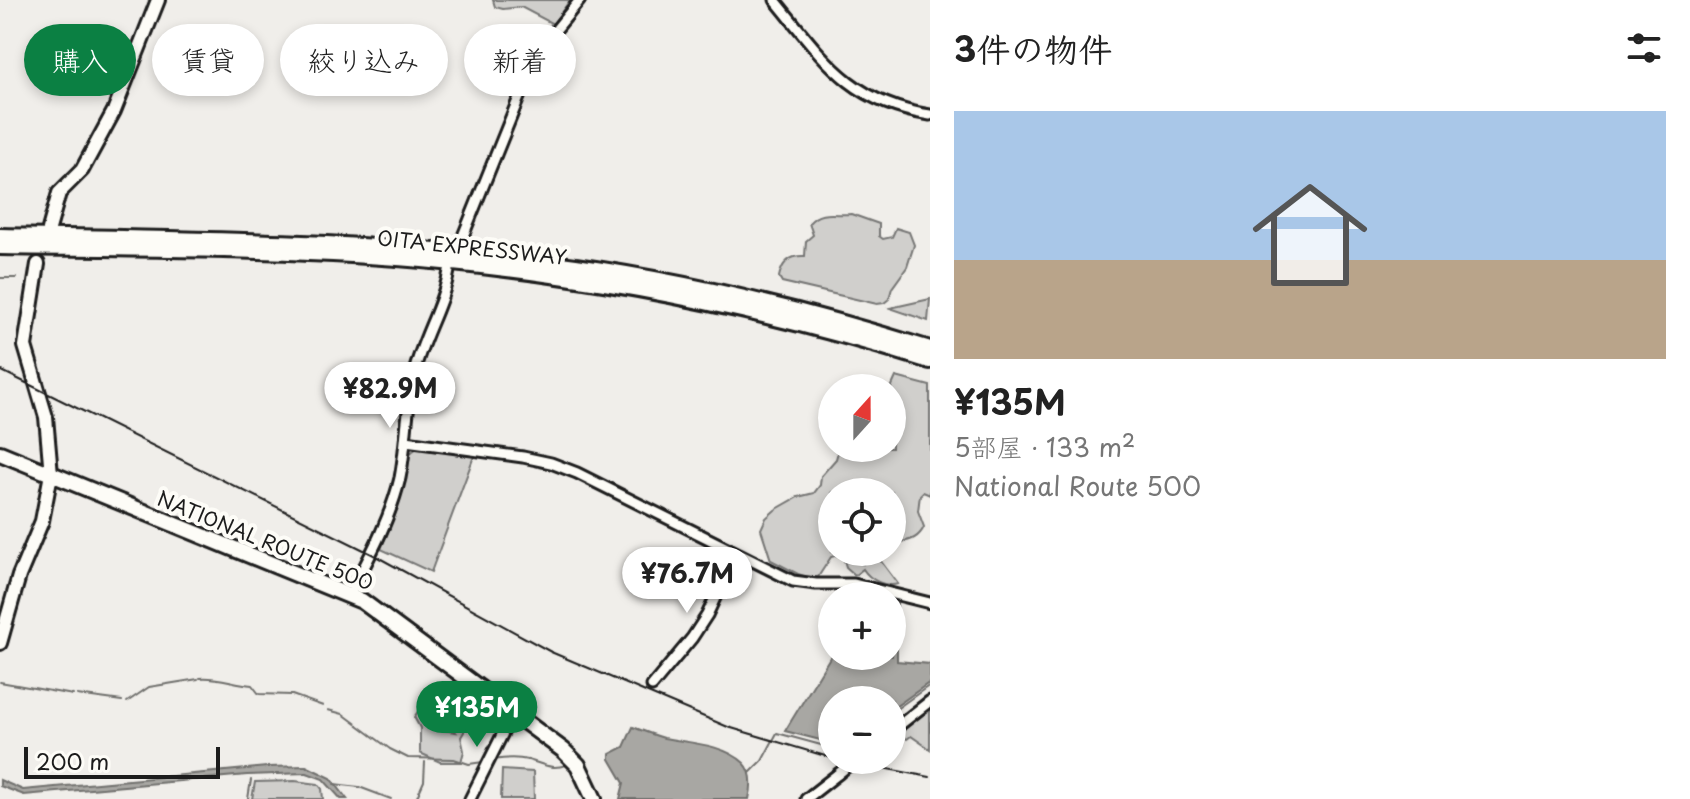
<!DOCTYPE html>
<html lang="ja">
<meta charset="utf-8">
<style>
body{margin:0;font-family:"Playpen Sans","Klee One",sans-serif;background:#f6f6f6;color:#222;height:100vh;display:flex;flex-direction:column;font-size:30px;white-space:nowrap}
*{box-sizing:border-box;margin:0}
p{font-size:26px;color:#767676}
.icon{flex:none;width:44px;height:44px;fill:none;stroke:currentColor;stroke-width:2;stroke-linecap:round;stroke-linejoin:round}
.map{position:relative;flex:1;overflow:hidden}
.details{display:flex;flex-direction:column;background:#fff;width:760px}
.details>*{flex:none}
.banner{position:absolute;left:24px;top:24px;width:760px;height:72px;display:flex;gap:16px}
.needle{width:52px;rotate:21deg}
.buttons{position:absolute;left:818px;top:374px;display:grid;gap:16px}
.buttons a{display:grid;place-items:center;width:88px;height:88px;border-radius:50%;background:#fff;box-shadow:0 4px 12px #0003;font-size:40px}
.scale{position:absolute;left:24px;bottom:20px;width:196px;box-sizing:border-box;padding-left:8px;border:4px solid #1c1c1c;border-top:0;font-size:22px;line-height:28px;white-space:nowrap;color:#1c1c1c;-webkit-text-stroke:6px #fdfcf7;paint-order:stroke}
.price{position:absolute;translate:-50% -68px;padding:0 18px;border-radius:28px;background:#fff;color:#222;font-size:26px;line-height:52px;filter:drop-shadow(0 2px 4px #0008)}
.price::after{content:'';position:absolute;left:50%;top:48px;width:24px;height:18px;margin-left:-12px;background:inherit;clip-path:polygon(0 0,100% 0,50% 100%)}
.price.on{background:#0b8043;color:#fff}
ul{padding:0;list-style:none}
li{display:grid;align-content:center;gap:16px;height:424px;padding:0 24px}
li+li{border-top:2px solid #e0e0e0}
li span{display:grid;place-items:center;height:248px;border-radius:0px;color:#555}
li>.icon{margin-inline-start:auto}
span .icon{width:144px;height:144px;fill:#fffc;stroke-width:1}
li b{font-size:34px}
h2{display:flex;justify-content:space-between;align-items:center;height:96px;padding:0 24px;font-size:34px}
.pill{padding:0 28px;border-radius:36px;background:#fff;box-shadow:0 4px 12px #0003;font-size:28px;line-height:72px}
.pill.on{background:#0b8043;color:#fff}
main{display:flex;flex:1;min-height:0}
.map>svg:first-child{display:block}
.green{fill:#d0cfcc;stroke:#767674;stroke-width:2}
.water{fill:#a8a7a3;stroke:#706f6d;stroke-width:2}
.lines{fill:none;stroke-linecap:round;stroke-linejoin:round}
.stream{stroke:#706f6d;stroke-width:2}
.minor-casing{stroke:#1c1c1c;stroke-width:15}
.major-casing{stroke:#1c1c1c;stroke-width:18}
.highway-casing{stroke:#1c1c1c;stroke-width:20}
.minor{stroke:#fdfcf7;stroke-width:9}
.major{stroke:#fdfcf7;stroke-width:12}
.highway{stroke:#fdfcf7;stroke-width:14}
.rail{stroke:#1c1c1c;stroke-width:2}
.minor-bridge-casing{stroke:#1c1c1c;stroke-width:15;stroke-linecap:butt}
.minor-bridge{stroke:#fdfcf7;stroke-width:9}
.labels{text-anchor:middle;stroke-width:8;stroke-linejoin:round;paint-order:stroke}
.street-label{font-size:20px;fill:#1c1c1c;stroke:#fdfcf7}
</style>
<main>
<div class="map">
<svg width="930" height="799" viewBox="0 0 930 799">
<rect width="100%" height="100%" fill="#f0eeea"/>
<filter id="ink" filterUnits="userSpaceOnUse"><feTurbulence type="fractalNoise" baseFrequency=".0125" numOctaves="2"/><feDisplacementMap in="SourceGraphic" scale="16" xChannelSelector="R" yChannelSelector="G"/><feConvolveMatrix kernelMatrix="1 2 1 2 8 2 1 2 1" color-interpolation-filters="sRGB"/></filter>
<g filter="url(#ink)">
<g class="green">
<polygon points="493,0 570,0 553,24 521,7 503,9 495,7"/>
<path d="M851,214L879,224V236L883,239L892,237L896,228L909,232L914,245L907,267L892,288L889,299L884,303L877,304L782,282L779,277C782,262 790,255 805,256L806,241L813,235L809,223C821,209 836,216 851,214Z"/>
<polygon points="930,299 928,321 890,308"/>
<path d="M896,377L930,386V495L923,492L920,495L918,511L924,527C918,540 906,543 892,541V492H832V552H848L831,557L818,577L810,578L798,574L771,560L761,529L766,518L775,510L798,497L814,493L820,485L821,476L836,459L839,448H892L891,388Z"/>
<polygon points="417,448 474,456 431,572 381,549 397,509 409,454"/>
<path d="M861,552H880V560L898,584C886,588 870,580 863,569L855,575L846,567L844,560L847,558L863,564L869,555Z"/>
<polygon points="422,706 436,709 440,713 439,725 443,730 456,732 446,720 447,717 451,716 465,719 464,732 461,737 464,751 461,762 440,762 420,753 420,728 414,717"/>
<polygon points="923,709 930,712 930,749 911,736 907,739 903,736 905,726"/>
<polygon points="502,770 533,772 534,799 501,799"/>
<polygon points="295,781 318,784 322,789 323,799 252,799 255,782"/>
</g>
<g class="water">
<polygon points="892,599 897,600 897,661 930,664 930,682 892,709 892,700 832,700 832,743 785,731 832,654 832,656 892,656"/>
<path d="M633,727C643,731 654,735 664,738C689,743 724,744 744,763C753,772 752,787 749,799H620L624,783L610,759V754L624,747Z"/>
<polygon points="306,766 331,778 347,799 341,799 323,779 307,773 247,775 24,795 0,786 0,780 23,790 267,767"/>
</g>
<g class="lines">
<g class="stream">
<polyline points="0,278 16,278"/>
<path d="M200,678C218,676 234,684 252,685L259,694L292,695L323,706"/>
<polyline points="0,682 73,695"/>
<polyline points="77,695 122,701"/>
<polyline points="127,702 149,687 198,679"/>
<polyline points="328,710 343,714 390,749 408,758 454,759 469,764 483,762"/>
<polyline points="892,712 930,685"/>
<path d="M493,760C504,758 516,757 528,760C544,764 550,770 566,765"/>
<polyline points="750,773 762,761 777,733 832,748"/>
<polyline points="334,784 359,787 391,799"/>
<polyline points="248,799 251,780"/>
<polyline points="416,799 424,781 425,762"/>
</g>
<defs>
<g id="minor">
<path d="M775,0C823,58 850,103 930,115"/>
<polyline points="459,246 537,53 580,0"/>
<polyline points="406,441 523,457 551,463 577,473 793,581 816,584 854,584 930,603"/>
<path d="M349,596C369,558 390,520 400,478C407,442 406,405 415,369C424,335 443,305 449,271"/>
<polyline points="652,686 692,638 707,615 736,553"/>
<polyline points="892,731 930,701"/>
<polyline points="470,799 513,713"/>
<polyline points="806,799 838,774"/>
</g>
<g id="major">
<polyline points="49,229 59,193 82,170 114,111 158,0"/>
<polyline points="0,643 19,576 42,521 51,474 46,417 25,346 38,264"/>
</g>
<g id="highway">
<path d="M0,236C183,239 364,240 545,262C676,278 805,310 930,349"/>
<path d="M0,247C148,249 296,248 443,262C609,278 771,311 930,361"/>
<polyline points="0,453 362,601 563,750 578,765 594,799"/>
</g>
</defs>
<use href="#minor" class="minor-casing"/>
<use href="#major" class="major-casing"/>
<use href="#highway" class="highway-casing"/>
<use href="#minor" class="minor"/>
<use href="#major" class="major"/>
<use href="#highway" class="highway"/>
<g class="rail">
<polyline points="0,370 372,554 551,652 728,727 832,758"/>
<polyline points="840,760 930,777"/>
</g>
<defs>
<polyline id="minor-bridge" points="838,774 855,760"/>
</defs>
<use href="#minor-bridge" class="minor-bridge-casing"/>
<use href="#minor-bridge" class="minor-bridge"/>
</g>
</g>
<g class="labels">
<g class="street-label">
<text transform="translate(472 248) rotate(6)" y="7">OITA EXPRESSWAY</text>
<text transform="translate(265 541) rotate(22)" y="7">NATIONAL ROUTE 500</text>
</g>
</g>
</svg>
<div class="buttons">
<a><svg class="needle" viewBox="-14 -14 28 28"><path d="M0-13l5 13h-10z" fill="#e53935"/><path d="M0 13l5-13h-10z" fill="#767676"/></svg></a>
<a><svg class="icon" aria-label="locate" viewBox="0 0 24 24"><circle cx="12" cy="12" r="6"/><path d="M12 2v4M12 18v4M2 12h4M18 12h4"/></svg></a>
<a>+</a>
<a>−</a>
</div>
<div class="scale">200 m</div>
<b class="price" style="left:390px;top:430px">¥82.9M</b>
<b class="price" style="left:687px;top:615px">¥76.7M</b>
<b class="price on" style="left:477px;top:749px">¥135M</b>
<div class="banner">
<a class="pill on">購入</a>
<a class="pill">賃貸</a>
<a class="pill">絞り込み</a>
<a class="pill">新着</a>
</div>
</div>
<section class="details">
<h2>3件の物件<svg class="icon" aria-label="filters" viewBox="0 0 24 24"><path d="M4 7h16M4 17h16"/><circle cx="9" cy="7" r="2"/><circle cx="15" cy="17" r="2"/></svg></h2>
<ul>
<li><span style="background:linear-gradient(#a9c7e8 60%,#b9a48a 0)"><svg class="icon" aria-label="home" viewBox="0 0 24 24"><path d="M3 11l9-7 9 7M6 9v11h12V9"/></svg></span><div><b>¥135M</b><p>5部屋 · 133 m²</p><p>National Route 500</p></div></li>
</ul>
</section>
</main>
